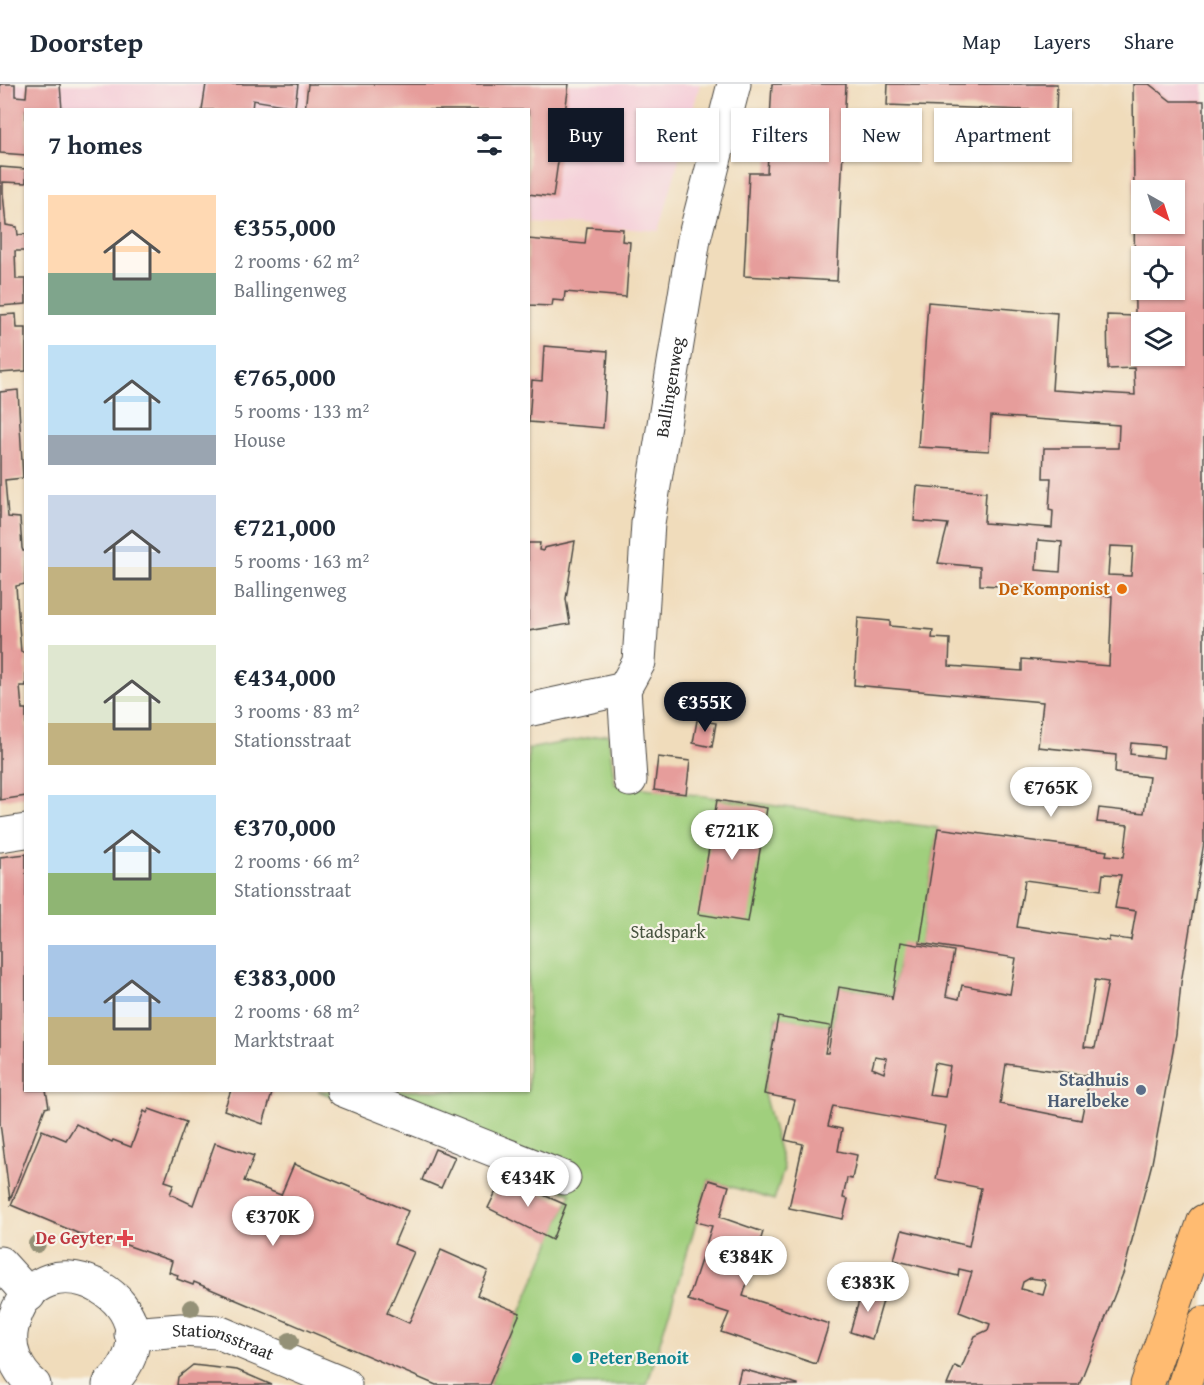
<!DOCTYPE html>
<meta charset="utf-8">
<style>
body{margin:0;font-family:"Gentium Book Plus",serif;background:#f6f6f7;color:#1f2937;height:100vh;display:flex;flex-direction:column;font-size:22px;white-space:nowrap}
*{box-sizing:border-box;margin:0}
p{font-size:20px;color:#747a83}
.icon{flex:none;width:33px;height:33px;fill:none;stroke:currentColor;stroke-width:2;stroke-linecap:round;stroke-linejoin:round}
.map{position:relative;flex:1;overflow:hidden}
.drawer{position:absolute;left:24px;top:24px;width:506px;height:984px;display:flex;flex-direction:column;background:#fff;border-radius:0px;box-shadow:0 2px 4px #0004}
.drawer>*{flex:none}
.banner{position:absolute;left:548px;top:24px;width:566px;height:54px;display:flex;gap:12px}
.needle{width:39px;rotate:141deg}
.tools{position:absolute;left:1131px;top:96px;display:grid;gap:12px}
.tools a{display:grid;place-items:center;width:54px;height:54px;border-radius:0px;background:#fff;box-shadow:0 2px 4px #0004;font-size:30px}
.price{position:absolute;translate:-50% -51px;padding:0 14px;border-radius:21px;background:#fff;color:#222;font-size:20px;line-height:39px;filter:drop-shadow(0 2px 3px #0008)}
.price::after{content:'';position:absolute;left:50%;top:36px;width:18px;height:14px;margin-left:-9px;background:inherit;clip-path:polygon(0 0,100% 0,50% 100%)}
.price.selected{background:#111827;color:#fff}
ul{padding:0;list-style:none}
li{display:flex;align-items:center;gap:18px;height:150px;padding:0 24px}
li span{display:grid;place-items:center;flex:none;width:168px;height:120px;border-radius:0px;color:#555}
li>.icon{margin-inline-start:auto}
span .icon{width:72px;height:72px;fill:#fffc;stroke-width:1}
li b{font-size:26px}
h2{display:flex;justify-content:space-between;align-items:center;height:72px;padding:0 24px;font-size:26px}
.chip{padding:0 21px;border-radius:0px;background:#fff;box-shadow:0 2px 4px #0004;font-size:21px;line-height:54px}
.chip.selected{background:#111827;color:#fff}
header{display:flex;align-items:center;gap:36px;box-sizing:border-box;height:84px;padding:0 30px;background:#fff;border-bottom:2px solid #e0e1e3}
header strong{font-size:28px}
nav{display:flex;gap:33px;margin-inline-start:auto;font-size:21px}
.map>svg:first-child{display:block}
.built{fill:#f5cfd9}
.green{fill:#a0cf7d;stroke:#667d54;stroke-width:1.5}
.building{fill:#e69d9b;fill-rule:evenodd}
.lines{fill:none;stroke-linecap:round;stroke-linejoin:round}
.minor-casing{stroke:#494641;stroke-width:35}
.major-casing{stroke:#494641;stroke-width:35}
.minor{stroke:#fff;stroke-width:33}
.major{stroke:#ffbb71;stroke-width:33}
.tree{fill:#949177}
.food-dot{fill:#e8710a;stroke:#f7f3e8;stroke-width:2}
.service-dot{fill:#5c6f8a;stroke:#f7f3e8;stroke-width:2}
.health-dot{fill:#e0444e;stroke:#f7f3e8;stroke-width:2}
.culture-dot{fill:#0f9aa8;stroke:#f7f3e8;stroke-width:2}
.labels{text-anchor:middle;stroke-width:4.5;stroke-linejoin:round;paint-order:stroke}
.street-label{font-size:18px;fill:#2b2b2b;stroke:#f7f3e8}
.food-label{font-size:18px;font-weight:bold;fill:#c56008;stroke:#f7f3e8;text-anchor:end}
.park-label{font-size:18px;fill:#485440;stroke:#f7f3e8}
.service-label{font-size:18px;font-weight:bold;fill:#4e5e75;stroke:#f7f3e8;text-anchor:end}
.health-label{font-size:18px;font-weight:bold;fill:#be3a42;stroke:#f7f3e8;text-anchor:end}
.culture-label{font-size:18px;font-weight:bold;fill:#0d838f;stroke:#f7f3e8;text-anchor:start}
</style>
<header>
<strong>Doorstep</strong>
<nav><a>Map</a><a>Layers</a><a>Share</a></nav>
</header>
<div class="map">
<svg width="1204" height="1301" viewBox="0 0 1204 1301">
<rect width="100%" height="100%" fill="#f7f3e8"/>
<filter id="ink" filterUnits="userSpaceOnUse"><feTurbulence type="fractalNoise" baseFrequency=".0167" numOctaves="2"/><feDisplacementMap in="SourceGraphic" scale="12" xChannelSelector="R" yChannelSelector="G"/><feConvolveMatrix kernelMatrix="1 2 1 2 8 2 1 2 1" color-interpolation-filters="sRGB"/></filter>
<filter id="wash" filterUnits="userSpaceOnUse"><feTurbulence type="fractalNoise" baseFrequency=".008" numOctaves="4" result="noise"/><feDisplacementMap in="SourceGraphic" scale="24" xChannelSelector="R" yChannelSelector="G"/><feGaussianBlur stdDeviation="1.35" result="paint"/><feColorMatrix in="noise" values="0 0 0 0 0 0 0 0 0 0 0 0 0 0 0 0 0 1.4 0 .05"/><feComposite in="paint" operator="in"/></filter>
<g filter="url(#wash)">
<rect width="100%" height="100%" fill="#f0dcbb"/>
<g class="built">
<polygon points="0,0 700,0 659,147 528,137 528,26 26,26"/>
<polygon points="1149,0 1204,0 1204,17 1171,17"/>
</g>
<polygon class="green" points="608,650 615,700 938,744 920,861 899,875 892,912 839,903 832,942 777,933 764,1010 784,1085 774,1116 709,1096 647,1301 489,1301 571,1110 318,1007 528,1006 528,665"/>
<g id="blocks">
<g class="building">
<polygon points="0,0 15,0 15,12 26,13 27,0 60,0 62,26 26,26 26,71 0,69"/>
<polygon points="206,0 298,0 295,23 253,16 252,26 202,26"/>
<polygon points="308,0 569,0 553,113 528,110 528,26 305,26"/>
<polygon points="772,0 846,0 837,197 744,192 749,89 767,89"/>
<polygon points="888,0 1057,0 1056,27 887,21"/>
<path d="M1133,0H1149L1171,17H1204V758L1181,899L1176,950L1152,1079L1124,1187L1079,1301H947L955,1282L961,1285L975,1252L988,1246L990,1240L959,1228L972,1188L959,1185L958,1192L894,1176L902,1146L969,1162L981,1104L936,1095L946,1042L833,1022L828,1042L842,1045L838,1067L857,1071L852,1095L847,1094L843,1114L848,1115L843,1135L789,1124L803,1060L785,1056L795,1016L764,1010L778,933L830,942L825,969H828L839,903L891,912L892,916L901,858L954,867L946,912L959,915L962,901L1010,910L1016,874L920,859L938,744L1107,767L1106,771L1124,773L1128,741L1097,738L1099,724L1144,729L1149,693L1115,689L1116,671L1038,663L1043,618L854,601L858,534L890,537V542L933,546L932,554L950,555L949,582L1022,587V575L1109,582L1112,512L1039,507L1040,504L980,501V483L938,479L948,440L914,437L917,402L986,408L984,439L1052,444L1053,427L1049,426L1051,394H1043L1044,364H1118L1119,341L991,332L989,367L918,363L928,218L1057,229L1052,306L1135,311L1134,284L1108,285L1107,231L1135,232ZM1142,106H1174V140H1142ZM1142,172H1174V206H1142ZM1142,238H1174V272H1142ZM1038,456L1062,458L1060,488L1036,486ZM1110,462L1133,463L1131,492L1108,491ZM1131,659L1164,662L1163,674L1130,670ZM1103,790L1121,791L1115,824L1136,827L1131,856L1109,853V857L1017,843L1025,796L1101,806ZM1095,896L1108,898L1095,964L1084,963ZM875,972L887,974L884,989L872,984ZM935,979L950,982L945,1013L929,1011ZM1006,980L1090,992L1081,1036L1000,1020ZM1030,1194L1044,1196L1046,1201L1043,1211L1021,1205L1023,1198Z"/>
<polygon points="0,83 26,85 26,99 3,98 3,109 6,141 17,143 18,151 26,150 26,167 15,167 16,195 26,195 26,220 0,222"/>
<polygon points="587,143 623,145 622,157 630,158 626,213 565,208 564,217 553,216 552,222 528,221 528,155 585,160"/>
<polygon points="16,230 17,244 26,244 26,287 0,289 0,231"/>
<polygon points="544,262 608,267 603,344 529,338 532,296 542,297"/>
<polygon points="18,306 23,394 5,396 8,433 20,434 22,464 23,467 26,467 25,500 16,502 21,568 26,568 26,602 20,602 22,625 26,625 26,712 0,716 0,308"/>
<polygon points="575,457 566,515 570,540 528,547 528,459 540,459 539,466 543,467 544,464"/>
<polygon points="697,636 716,639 712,663 693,659"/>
<polygon points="658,673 690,677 686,710 654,706"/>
<polygon points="717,716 767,724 748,838 698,830"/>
<polygon points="26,770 26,1006 46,1006 49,1023 45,1024 10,1116 0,1039 0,773"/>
<polygon points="231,1006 273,1006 263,1040 224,1026"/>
<polygon points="149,1025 186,1038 165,1097 174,1100 170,1110 193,1121 215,1059 254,1072 244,1097 281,1111 294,1080 408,1127 394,1160 414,1168 387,1229 409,1239 441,1166 488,1187 477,1211 520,1229 489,1301 436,1301 194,1198 193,1201 177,1195 178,1191 169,1188 172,1177 109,1155 106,1161 11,1121 42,1046 66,1056 76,1040 112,1058 113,1056 131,1063 144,1027 147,1029"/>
<polygon points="435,1065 455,1073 441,1104 422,1096"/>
<polygon points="503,1093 566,1121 552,1156 488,1124"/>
<polygon points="709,1096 729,1102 720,1133 763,1148 743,1212 829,1240 816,1280 721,1248 729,1229 688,1216 712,1142 696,1138"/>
<polygon points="863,1203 885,1210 872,1255 850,1248"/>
<polygon points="193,1281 237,1286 272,1301 177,1301 178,1293"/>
<polygon points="741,1285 798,1300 798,1301 737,1301"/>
</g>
</g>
</g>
<g filter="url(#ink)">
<use href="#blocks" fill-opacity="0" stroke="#494641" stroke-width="1.5"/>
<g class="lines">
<defs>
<g id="minor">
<polyline points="624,605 630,696"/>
<path id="s1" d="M528,626L624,605L639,578L648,439L694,155L734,0"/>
<polyline points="0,751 26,747"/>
<polyline points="343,1006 564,1094"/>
<polyline points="0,1179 29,1211"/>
<path id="s2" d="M131,1250L181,1246L218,1248L345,1301"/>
<path d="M34,1301C17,1287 7,1265 12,1243C37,1136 191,1226 109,1301"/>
</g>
<g id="major">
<polyline points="1147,1301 1204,1137"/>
<polyline points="1184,1301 1204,1239"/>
</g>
</defs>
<use href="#minor" class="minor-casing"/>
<use href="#major" class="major-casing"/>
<use href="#minor" class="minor"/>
<use href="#major" class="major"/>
</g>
<g class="tree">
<circle cx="37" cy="1160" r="9"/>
<circle cx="191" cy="1224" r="9"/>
<circle cx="290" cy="1257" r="9"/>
</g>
</g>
<circle class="food-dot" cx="1122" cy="505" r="6"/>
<circle class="service-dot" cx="1141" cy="1006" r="6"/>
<path class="health-dot" d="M122 1145h6v6h6v6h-6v6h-6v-6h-6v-6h6z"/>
<circle class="culture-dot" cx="577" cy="1274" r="6"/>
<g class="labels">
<g class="street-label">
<text dy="6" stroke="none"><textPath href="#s1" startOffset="406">Ballingenweg</textPath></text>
<text dy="6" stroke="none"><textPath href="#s2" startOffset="94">Stationsstraat</textPath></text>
</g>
<g class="food-label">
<text x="1110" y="511">De Komponist</text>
</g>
<g class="park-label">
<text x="668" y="854">Stadspark</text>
</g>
<g class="service-label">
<text x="1129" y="1002">Stadhuis<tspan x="1129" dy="21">Harelbeke</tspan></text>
</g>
<g class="health-label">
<text x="113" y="1160">De Geyter</text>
</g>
<g class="culture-label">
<text x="589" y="1280">Peter Benoit</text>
</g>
</g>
</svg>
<div class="tools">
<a><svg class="needle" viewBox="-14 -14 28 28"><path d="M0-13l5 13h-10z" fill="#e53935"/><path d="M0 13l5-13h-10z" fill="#747a83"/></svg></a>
<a><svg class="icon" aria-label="locate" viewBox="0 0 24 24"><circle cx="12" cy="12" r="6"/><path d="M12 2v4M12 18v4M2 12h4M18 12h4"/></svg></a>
<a><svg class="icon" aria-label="layers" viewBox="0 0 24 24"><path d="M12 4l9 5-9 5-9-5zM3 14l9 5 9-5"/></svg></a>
</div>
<b class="price selected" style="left:705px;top:649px">€355K</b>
<b class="price" style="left:1051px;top:734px">€765K</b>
<b class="price" style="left:732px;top:777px">€721K</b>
<b class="price" style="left:528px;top:1124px">€434K</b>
<b class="price" style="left:273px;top:1163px">€370K</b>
<b class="price" style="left:746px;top:1203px">€384K</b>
<b class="price" style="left:868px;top:1229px">€383K</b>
<div class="banner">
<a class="chip selected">Buy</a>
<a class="chip">Rent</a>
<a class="chip">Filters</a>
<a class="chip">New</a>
<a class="chip">Apartment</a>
</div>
<section class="drawer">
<h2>7 homes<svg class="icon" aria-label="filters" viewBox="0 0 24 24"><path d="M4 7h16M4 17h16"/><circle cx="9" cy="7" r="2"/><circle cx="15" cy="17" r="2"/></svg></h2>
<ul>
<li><span style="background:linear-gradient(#ffd9b3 65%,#7fa58c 0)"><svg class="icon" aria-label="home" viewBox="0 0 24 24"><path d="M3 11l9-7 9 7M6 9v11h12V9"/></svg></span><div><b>€355,000</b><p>2 rooms · 62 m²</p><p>Ballingenweg</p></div></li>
<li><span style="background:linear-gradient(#bfe0f5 75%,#9aa5b1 0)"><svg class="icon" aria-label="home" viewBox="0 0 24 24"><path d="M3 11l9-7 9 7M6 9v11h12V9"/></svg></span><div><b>€765,000</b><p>5 rooms · 133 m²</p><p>House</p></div></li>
<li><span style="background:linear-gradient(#c9d6e8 60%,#c2b280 0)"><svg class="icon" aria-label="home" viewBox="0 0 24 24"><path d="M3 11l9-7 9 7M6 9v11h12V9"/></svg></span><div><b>€721,000</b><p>5 rooms · 163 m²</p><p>Ballingenweg</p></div></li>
<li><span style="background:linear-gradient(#dfe7d0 65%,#c2b280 0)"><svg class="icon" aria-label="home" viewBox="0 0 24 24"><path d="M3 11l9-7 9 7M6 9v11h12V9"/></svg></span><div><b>€434,000</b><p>3 rooms · 83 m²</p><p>Stationsstraat</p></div></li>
<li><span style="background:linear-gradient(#bfe0f5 65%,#8fb573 0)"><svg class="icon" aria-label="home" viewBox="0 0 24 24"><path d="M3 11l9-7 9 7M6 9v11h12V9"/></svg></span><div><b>€370,000</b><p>2 rooms · 66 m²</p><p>Stationsstraat</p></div></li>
<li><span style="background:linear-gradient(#a9c7e8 60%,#c2b280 0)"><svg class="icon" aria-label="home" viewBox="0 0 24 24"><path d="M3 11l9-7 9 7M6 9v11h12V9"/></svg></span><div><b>€383,000</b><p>2 rooms · 68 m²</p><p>Marktstraat</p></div></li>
</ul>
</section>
</div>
